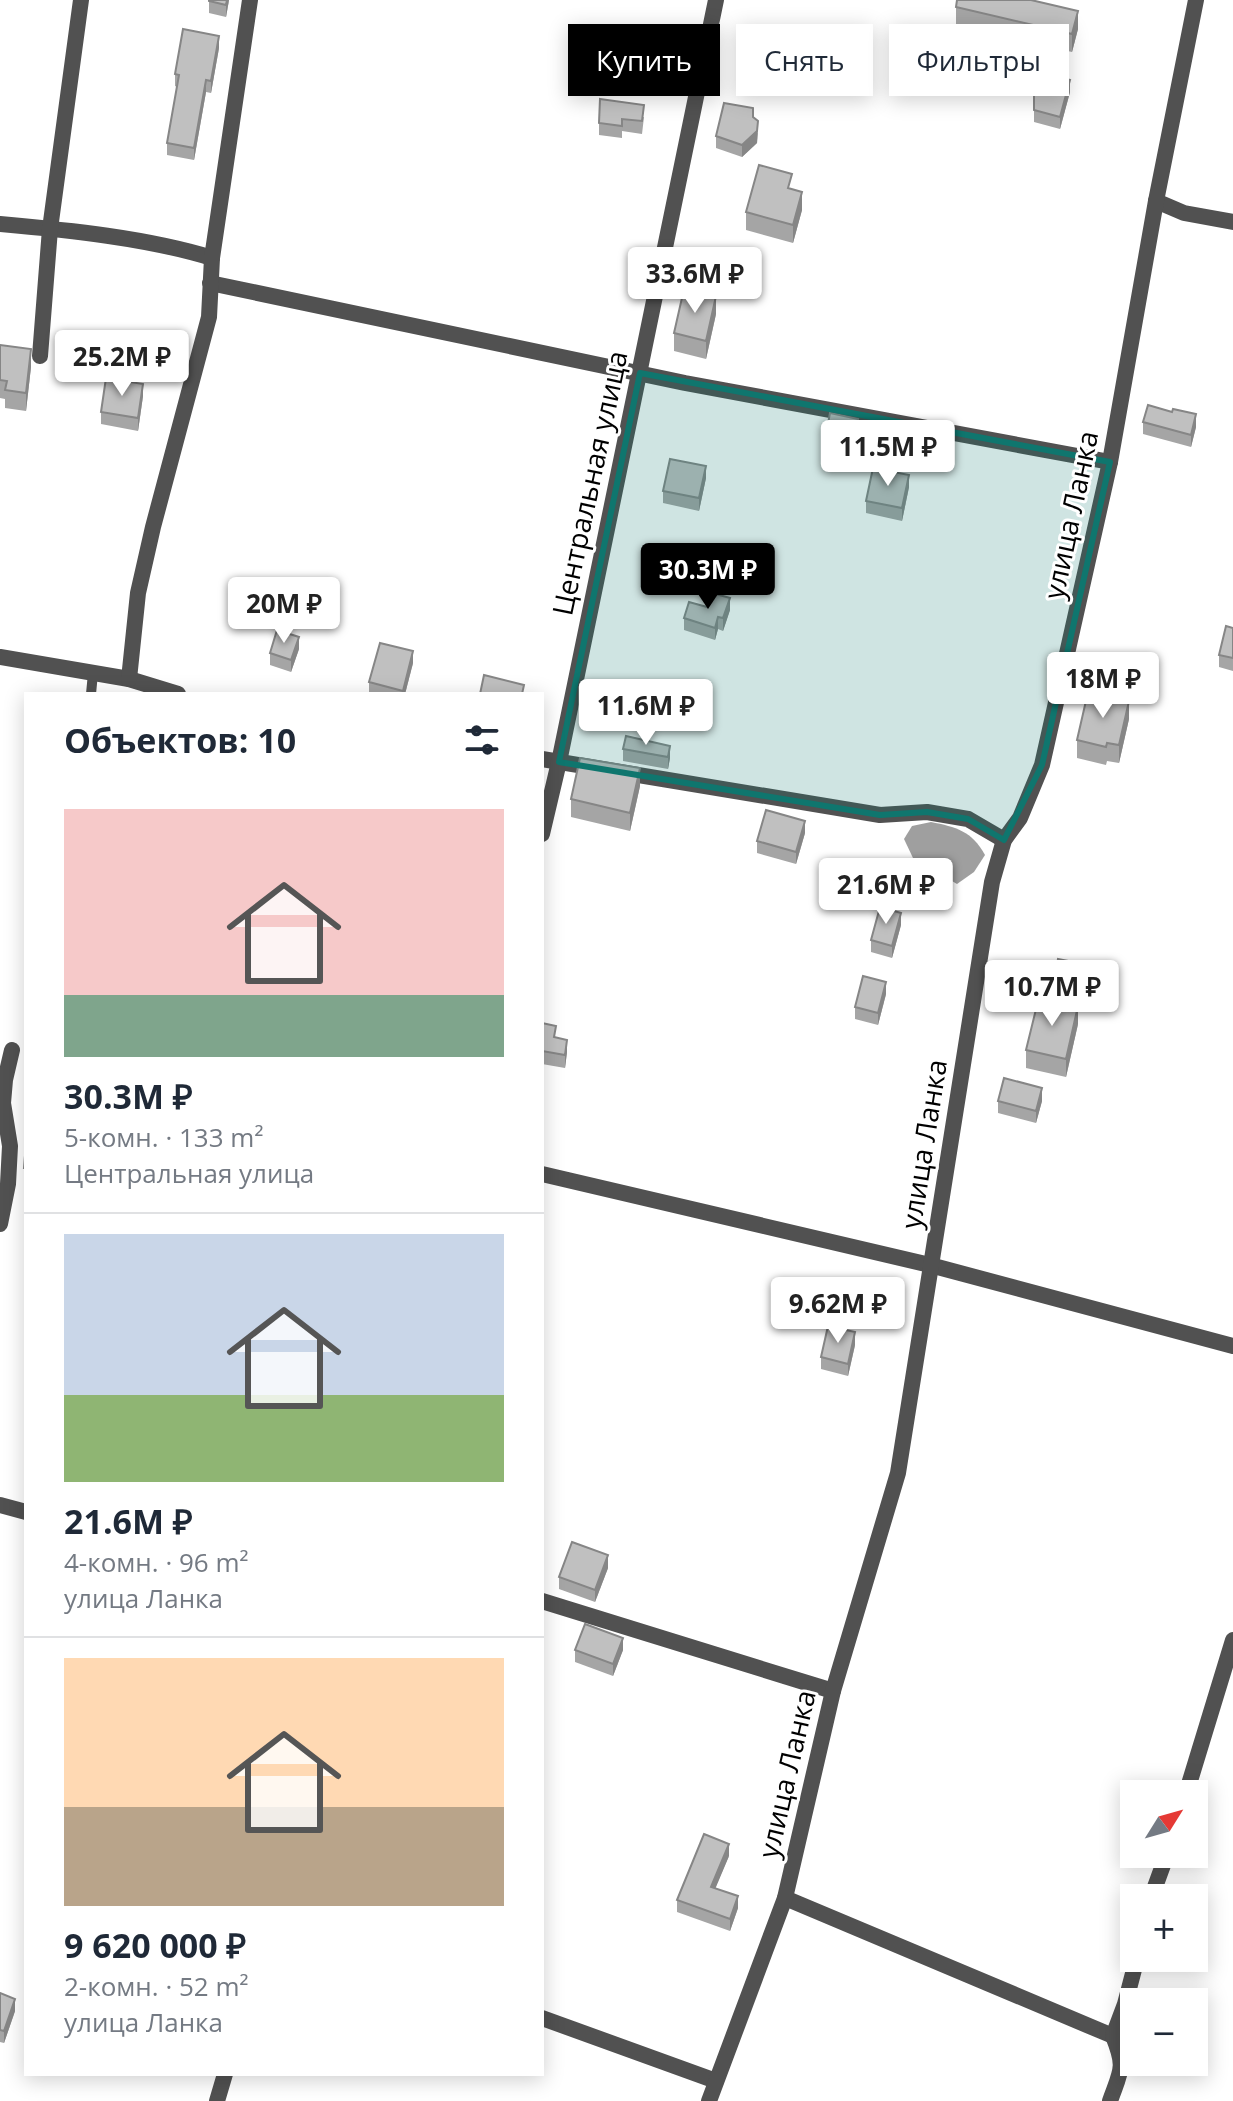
<!DOCTYPE html>
<html lang="ru">
<meta charset="utf-8">
<style>
body{margin:0;font-family:"Open Sans",sans-serif;background:#f2f2f3;color:#1f2937;height:100vh;display:flex;flex-direction:column;font-size:30px;white-space:nowrap}
*{box-sizing:border-box;margin:0}
p{font-size:26px;color:#747a83}
.icon{flex:none;width:44px;height:44px;fill:none;stroke:currentColor;stroke-width:2;stroke-linecap:round;stroke-linejoin:round}
.map{position:relative;flex:1;overflow:hidden}
.drawer{position:absolute;left:24px;top:692px;width:520px;height:1384px;display:flex;flex-direction:column;background:#fff;border-radius:0px;box-shadow:0 4px 20px #0003}
.drawer>*{flex:none}
.guide{position:absolute;left:568px;top:24px;width:544px;height:72px;display:flex;gap:16px}
.needle{width:52px;rotate:53deg}
.buttons{position:absolute;left:1120px;top:1780px;display:grid;gap:16px}
.buttons a{display:grid;place-items:center;width:88px;height:88px;border-radius:0px;background:#fff;box-shadow:0 4px 20px #0003;font-size:40px}
.price{position:absolute;translate:-50% -68px;padding:0 18px;border-radius:8px;background:#fff;color:#222;font-size:26px;line-height:52px;filter:drop-shadow(0 2px 4px #0008)}
.price::after{content:'';position:absolute;left:50%;top:48px;width:24px;height:18px;margin-left:-12px;background:inherit;clip-path:polygon(0 0,100% 0,50% 100%)}
.price.current{background:#000;color:#fff}
ul{padding:0;list-style:none}
li{display:grid;align-content:center;gap:16px;height:424px;padding:0 40px}
li+li{border-top:2px solid #e0e1e3}
li span{display:grid;place-items:center;height:248px;border-radius:0px;color:#555}
li>.icon{margin-inline-start:auto}
span .icon{width:144px;height:144px;fill:#fffc;stroke-width:1}
li b{font-size:34px}
h2{display:flex;justify-content:space-between;align-items:center;height:96px;padding:0 40px;font-size:34px}
.chip{padding:0 28px;border-radius:0px;background:#fff;box-shadow:0 4px 20px #0003;font-size:28px;line-height:72px}
.chip.current{background:#000;color:#fff}
.map>svg:first-child{display:block}
.water{fill:#9f9f9f}
.lines{fill:none;stroke-linecap:round;stroke-linejoin:round}
.lane{stroke:#515151;stroke-width:10}
.street{stroke:#515151;stroke-width:16}
.wall{fill:#a5a5a5}
.shaded-wall{fill:#868686}
.building{fill:#c0c0c0;stroke:#868686;stroke-width:2}
.marked{fill:#0f766e;fill-opacity:0.2;stroke:#0f766e;stroke-width:6;stroke-linejoin:round}
.labels{text-anchor:middle;stroke-width:6;stroke-linejoin:round;paint-order:stroke}
.street-label{font-size:28px;fill:#000;stroke:#fff}
</style>
<div class="map">
<svg width="1233" height="2101" viewBox="0 0 1233 2101">
<rect width="100%" height="100%" fill="#fff"/>
<path class="water" d="M931,822C956,827 972,831 985,855L974,872L957,884L913,858L904,839L912,826Z"/>
<g class="lines">
<polyline class="lane" points="91,694 93,673"/>
<g class="street">
<polyline points="1156,201 1184,213 1233,222"/>
<path d="M0,224C68,230 147,238 212,258"/>
<polyline points="210,283 685,383 1110,462"/>
<polyline points="40,356 50,229 81,0"/>
<polyline points="0,657 129,679 178,694"/>
<polyline points="129,679 138,593 153,527 209,317 212,258 250,0"/>
<polyline points="542,759 880,815 927,812 968,819 1004,840"/>
<polyline points="542,834 559,762 716,0"/>
<polyline points="542,1174 930,1265 1233,1346"/>
<polyline points="0,1224 8,1184 10,1146 3,1103 5,1080 12,1050"/>
<polyline points="0,1505 26,1512"/>
<polyline points="542,1601 833,1691"/>
<polyline points="1186,1794 1233,1640"/>
<polyline points="785,1898 1113,2036"/>
<polyline points="1151,1898 1167,1854"/>
<polyline points="542,2018 716,2081"/>
<polyline points="217,2101 225,2074"/>
<polyline points="709,2101 785,1898 833,1691 898,1473 992,882 1004,840 1020,818 1042,765 1110,462 1156,201 1196,0"/>
<path d="M1110,2101C1121,2070 1126,2068 1113,2036L1125,2004L1137,1958"/>
</g>
</g>
<g class="wall">
<polygon points="209,0 229,0 226,17 209,13"/>
<polygon points="956,7 1078,29 1072,52 956,25"/>
<polygon points="219,48 211,93 206,92 194,160 167,155 167,143 177,87 175,86 175,74"/>
<polygon points="651,60 645,84 607,76 607,63"/>
<polygon points="1034,84 1070,92 1060,129 1034,122"/>
<polygon points="644,117 642,134 622,131 622,138 599,135 599,123"/>
<polygon points="753,117 758,133 757,143 742,157 716,148 716,136"/>
<polygon points="792,189 802,210 793,243 746,230 746,212"/>
<polygon points="716,314 706,359 674,351 674,333"/>
<polygon points="0,345 31,367 26,411 5,408 5,399 0,398"/>
<polygon points="143,396 138,431 101,424 101,412"/>
<polygon points="1143,422 1196,427 1191,447 1143,434"/>
<polygon points="858,431 853,462 824,457 824,445"/>
<polygon points="706,478 699,511 663,503 663,491"/>
<polygon points="909,487 902,521 866,513 866,501"/>
<polygon points="707,607 730,610 723,631 718,629 715,640 684,630 684,618"/>
<polygon points="1233,628 1233,671 1219,667 1219,655"/>
<polygon points="299,649 291,672 270,665 270,653"/>
<polygon points="413,663 405,694 369,694 369,682"/>
<polygon points="1129,719 1119,763 1107,761 1106,765 1077,758 1077,740"/>
<polygon points="626,736 670,758 668,769 623,761 623,749"/>
<polygon points="640,786 630,831 571,817 571,799"/>
<polygon points="805,833 796,864 757,853 757,841"/>
<polygon points="901,925 892,958 871,952 871,940"/>
<polygon points="1055,976 1084,976 1081,993 1055,988"/>
<polygon points="886,994 878,1025 855,1019 855,1007"/>
<polygon points="542,1023 567,1052 565,1068 542,1064"/>
<polygon points="1078,1024 1066,1077 1026,1068 1026,1050"/>
<polygon points="998,1101 1042,1101 1036,1123 998,1113"/>
<polygon points="26,1143 26,1180 24,1180"/>
<polygon points="855,1345 848,1376 821,1369 821,1357"/>
<polygon points="608,1568 595,1602 559,1589 559,1577"/>
<polygon points="575,1650 623,1650 613,1676 575,1662"/>
<polygon points="729,1856 715,1888 738,1908 730,1931 677,1912 677,1900"/>
<polygon points="0,1993 15,2011 4,2043 0,2042"/>
</g>
<g class="shaded-wall">
<polygon points="227,0 229,0 226,17 226,5"/>
<polygon points="1078,11 1078,29 1072,52 1072,34"/>
<polygon points="219,36 219,48 211,93 211,81"/>
<polygon points="651,48 651,60 645,84 645,72"/>
<polygon points="206,80 206,92 194,160 194,148"/>
<polygon points="1070,80 1070,92 1060,129 1060,117"/>
<polygon points="758,121 757,143 742,157 742,145"/>
<polygon points="802,192 802,210 793,243 793,225"/>
<polygon points="716,296 716,314 706,359 706,341"/>
<polygon points="31,349 31,367 26,411 26,393"/>
<polygon points="143,384 143,396 138,431 138,418"/>
<polygon points="1196,414 1196,427 1191,447 1191,435"/>
<polygon points="858,419 858,431 853,462 853,450"/>
<polygon points="706,466 706,478 699,511 699,498"/>
<polygon points="909,475 909,487 902,521 902,508"/>
<polygon points="730,598 730,610 723,631 723,618"/>
<polygon points="718,617 718,629 715,640 715,628"/>
<polygon points="299,637 299,649 291,672 291,660"/>
<polygon points="413,651 413,663 405,694 403,694"/>
<polygon points="1129,701 1129,719 1119,763 1119,745"/>
<polygon points="670,746 670,758 668,769 668,757"/>
<polygon points="640,768 640,786 630,831 630,813"/>
<polygon points="805,821 805,833 796,864 796,852"/>
<polygon points="901,913 901,925 892,958 892,946"/>
<polygon points="1084,964 1084,976 1081,993 1081,981"/>
<polygon points="886,982 886,994 878,1025 878,1013"/>
<polygon points="1078,1006 1078,1024 1066,1077 1066,1059"/>
<polygon points="567,1040 567,1052 565,1068 565,1055"/>
<polygon points="1042,1088 1042,1101 1036,1123 1036,1111"/>
<polygon points="855,1332 855,1345 848,1376 848,1364"/>
<polygon points="608,1555 608,1568 595,1602 595,1590"/>
<polygon points="623,1638 623,1650 613,1676 613,1664"/>
<polygon points="729,1844 729,1856 711,1899 711,1887"/>
<polygon points="738,1896 738,1908 730,1931 730,1919"/>
<polygon points="15,1999 15,2011 4,2043 4,2031"/>
</g>
<g class="building">
<polygon points="209,0 227,0 226,5 209,1"/>
<polygon points="957,0 1031,0 1078,11 1072,34 956,7"/>
<polygon points="183,29 219,36 211,81 206,80 194,148 167,143 179,75 175,74"/>
<polygon points="613,39 651,48 645,72 607,63"/>
<polygon points="1046,73 1070,80 1060,117 1034,110 1034,84 1042,86"/>
<polygon points="600,99 644,105 642,121 622,119 622,126 599,123"/>
<polygon points="724,103 753,108 753,117 758,121 757,131 742,145 716,136"/>
<polygon points="759,165 792,174 788,188 802,192 793,225 746,212"/>
<polygon points="684,289 716,296 706,341 674,333"/>
<polygon points="0,345 31,349 26,393 5,390 7,381 0,380"/>
<polygon points="106,378 143,384 138,418 101,412"/>
<polygon points="1148,405 1172,412 1173,409 1196,414 1191,435 1143,422"/>
<polygon points="830,413 858,419 853,450 824,445"/>
<polygon points="670,459 706,466 699,498 663,491"/>
<polygon points="873,468 909,475 902,508 866,501"/>
<polygon points="712,593 730,598 723,618 718,617 715,628 684,618 689,602 707,607"/>
<polygon points="1226,626 1233,628 1233,658 1219,655"/>
<polygon points="277,630 299,637 291,660 270,653"/>
<polygon points="380,643 413,651 403,691 369,682"/>
<polygon points="484,675 524,685 522,694 480,694"/>
<polygon points="1088,692 1129,701 1119,745 1107,743 1106,747 1077,740"/>
<polygon points="626,736 670,746 668,757 623,749"/>
<polygon points="580,758 640,768 630,813 571,799"/>
<polygon points="766,810 805,821 796,852 757,841"/>
<polygon points="880,907 901,913 892,946 871,940"/>
<polygon points="1058,959 1084,964 1081,981 1055,976"/>
<polygon points="863,976 886,982 878,1013 855,1007"/>
<polygon points="1039,997 1078,1006 1066,1059 1026,1050"/>
<polygon points="542,1023 556,1026 554,1037 567,1040 565,1055 542,1051"/>
<polygon points="1004,1078 1042,1088 1036,1111 998,1101"/>
<polygon points="26,1143 26,1168 24,1168"/>
<polygon points="828,1326 855,1332 848,1364 821,1357"/>
<polygon points="572,1542 608,1555 595,1590 559,1577"/>
<polygon points="585,1624 623,1638 613,1664 575,1650"/>
<polygon points="704,1834 729,1844 711,1887 738,1896 730,1919 677,1900"/>
<polygon points="0,1993 15,1999 4,2031 0,2030"/>
</g>
<path class="marked" d="M640,373L1110,462L1042,765L1004,840L968,819L927,812L880,815L559,762Z"/>
<g class="labels">
<g class="street-label">
<text transform="translate(590 483) rotate(-78)" y="10">Центральная улица</text>
<text transform="translate(1071 515) rotate(-78)" y="10">улица Ланка</text>
<text transform="translate(924 1144) rotate(-81)" y="10">улица Ланка</text>
<text transform="translate(787 1774) rotate(-77)" y="10">улица Ланка</text>
</g>
</g>
</svg>
<div class="buttons">
<a><svg class="needle" viewBox="-14 -14 28 28"><path d="M0-13l5 13h-10z" fill="#e53935"/><path d="M0 13l5-13h-10z" fill="#747a83"/></svg></a>
<a>+</a>
<a>−</a>
</div>
<b class="price" style="left:695px;top:315px">33.6M ₽</b>
<b class="price" style="left:122px;top:398px">25.2M ₽</b>
<b class="price" style="left:888px;top:488px">11.5M ₽</b>
<b class="price current" style="left:708px;top:611px">30.3M ₽</b>
<b class="price" style="left:284px;top:645px">20M ₽</b>
<b class="price" style="left:1103px;top:720px">18M ₽</b>
<b class="price" style="left:646px;top:747px">11.6M ₽</b>
<b class="price" style="left:886px;top:926px">21.6M ₽</b>
<b class="price" style="left:1052px;top:1028px">10.7M ₽</b>
<b class="price" style="left:838px;top:1345px">9.62M ₽</b>
<div class="guide">
<a class="chip current">Купить</a>
<a class="chip">Снять</a>
<a class="chip">Фильтры</a>
</div>
<section class="drawer">
<h2>Объектов: 10<svg class="icon" aria-label="filters" viewBox="0 0 24 24"><path d="M4 7h16M4 17h16"/><circle cx="9" cy="7" r="2"/><circle cx="15" cy="17" r="2"/></svg></h2>
<ul>
<li><span style="background:linear-gradient(#f6c9c9 75%,#7fa58c 0)"><svg class="icon" aria-label="home" viewBox="0 0 24 24"><path d="M3 11l9-7 9 7M6 9v11h12V9"/></svg></span><div><b>30.3M ₽</b><p>5-комн. · 133 m²</p><p>Центральная улица</p></div></li>
<li><span style="background:linear-gradient(#c9d6e8 65%,#8fb573 0)"><svg class="icon" aria-label="home" viewBox="0 0 24 24"><path d="M3 11l9-7 9 7M6 9v11h12V9"/></svg></span><div><b>21.6M ₽</b><p>4-комн. · 96 m²</p><p>улица Ланка</p></div></li>
<li><span style="background:linear-gradient(#ffd9b3 60%,#b9a48a 0)"><svg class="icon" aria-label="home" viewBox="0 0 24 24"><path d="M3 11l9-7 9 7M6 9v11h12V9"/></svg></span><div><b>9 620 000 ₽</b><p>2-комн. · 52 m²</p><p>улица Ланка</p></div></li>
</ul>
</section>
</div>
